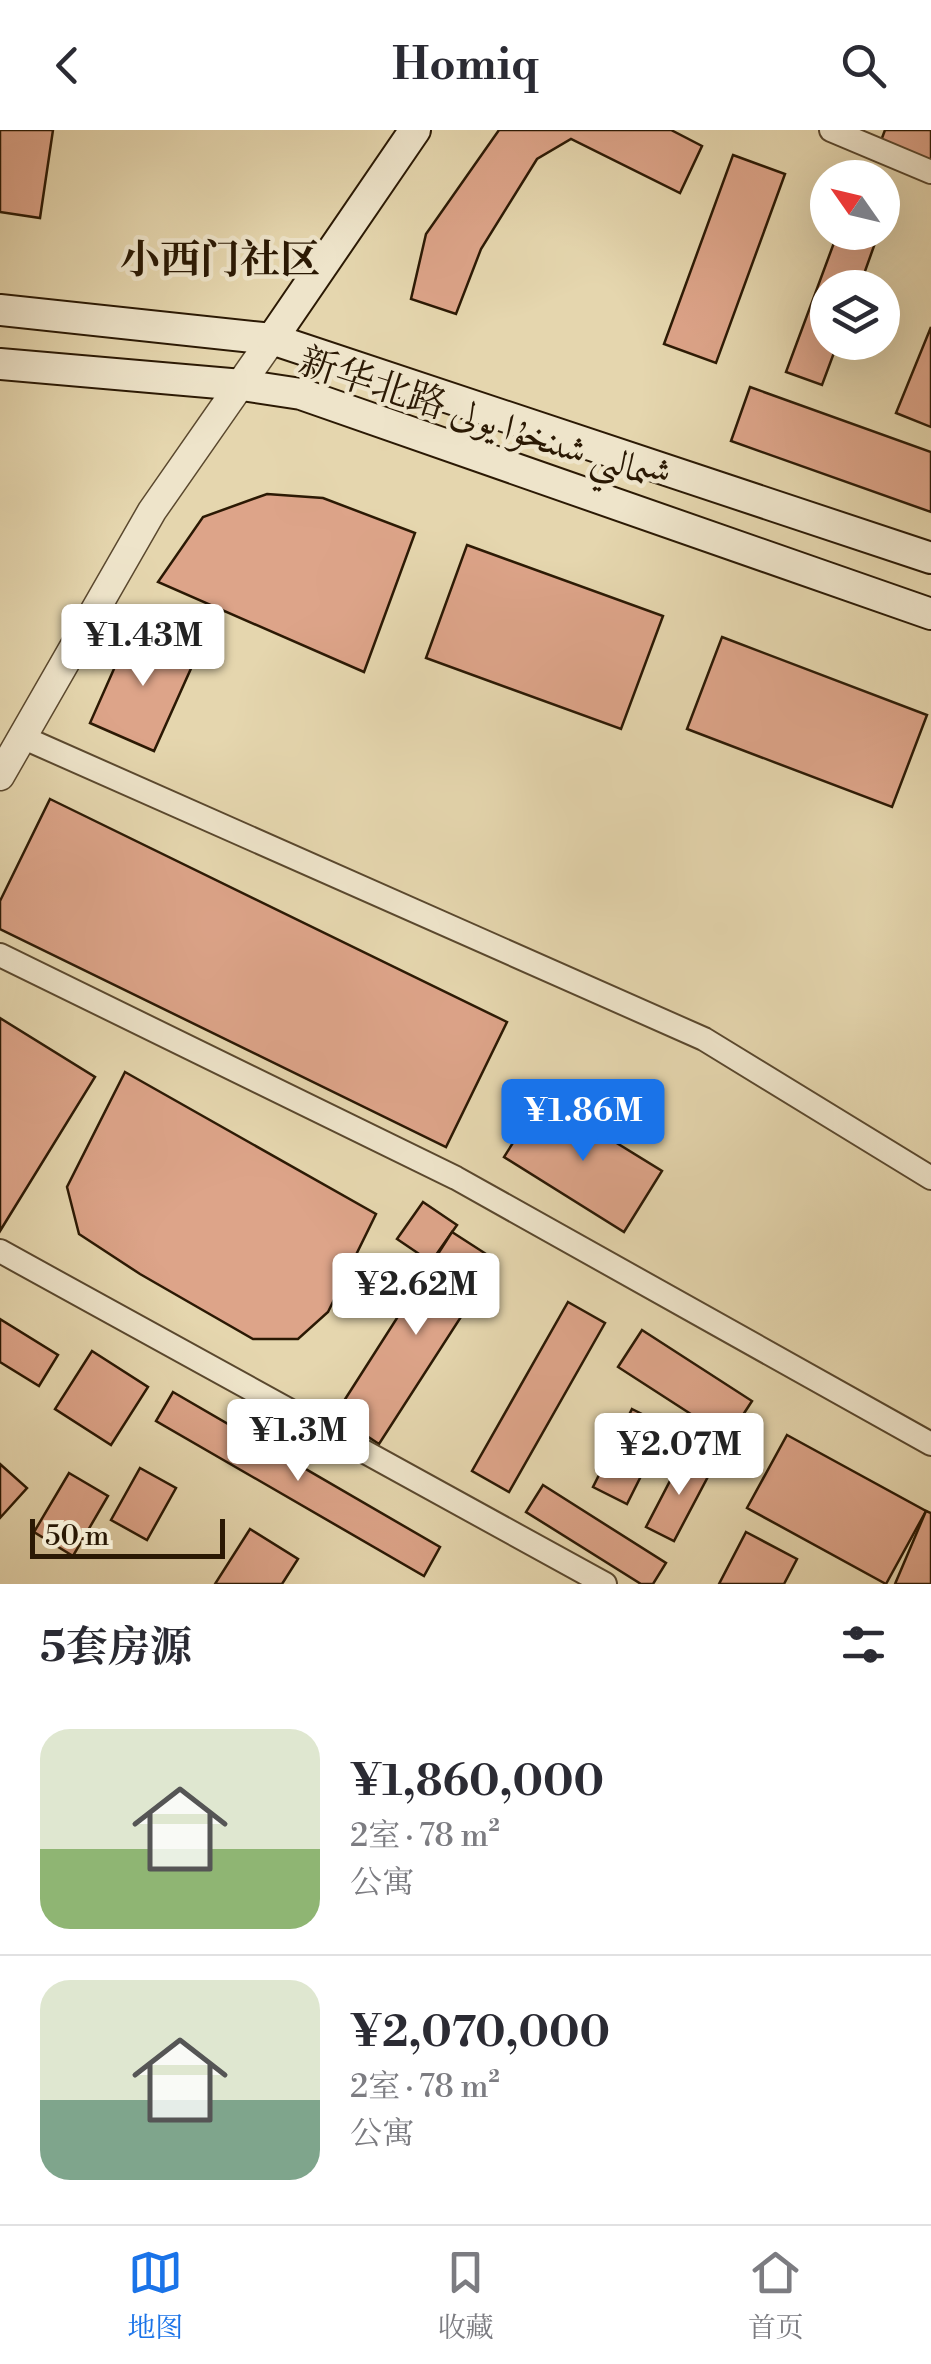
<!DOCTYPE html>
<html lang="zh">
<meta charset="utf-8">
<style>
body{margin:0;font-family:"Libre Bodoni",Amiri,"Noto Serif SC",serif;background:#f7f7f7;color:#2b2b33;height:100vh;display:flex;flex-direction:column;font-size:38px;white-space:nowrap}
*{box-sizing:border-box;margin:0}
p{font-size:32px;color:#7c7c81}
.icon{flex:none;width:55px;height:55px;fill:none;stroke:currentColor;stroke-width:2;stroke-linecap:round;stroke-linejoin:round}
.map{position:relative;height:1454px;overflow:hidden}
.sheet{display:flex;flex-direction:column;background:#fff;flex:1}
.sheet>*{flex:none}
.needle{width:65px;rotate:304deg}
.fabs{position:absolute;left:810px;top:30px;display:grid;gap:20px}
.fabs a{display:grid;place-items:center;width:90px;height:90px;border-radius:50%;background:#fff;box-shadow:0 10px 40px #0002;font-size:50px}
.scale{position:absolute;left:30px;bottom:25px;width:195px;box-sizing:border-box;padding-left:10px;border:5px solid #2b1904;border-top:0;font-size:28px;line-height:35px;white-space:nowrap;color:#2b1904;-webkit-text-stroke:8px #eee4ca;paint-order:stroke}
.price{position:absolute;translate:-50% -85px;padding:0 22px;border-radius:10px;background:#fff;color:#222;font-size:32px;line-height:65px;filter:drop-shadow(0 2px 5px #0008)}
.price::after{content:'';position:absolute;left:50%;top:60px;width:30px;height:22px;margin-left:-15px;background:inherit;clip-path:polygon(0 0,100% 0,50% 100%)}
.price.on{background:#1a73e8;color:#fff}
ul{padding:0;list-style:none}
li{display:flex;align-items:center;gap:30px;height:250px;padding:0 40px}
li+li{border-top:2px solid #e1e1e2}
li span{display:grid;place-items:center;flex:none;width:280px;height:200px;border-radius:30px;color:#555}
li>.icon{margin-inline-start:auto}
span .icon{width:120px;height:120px;fill:#fffc;stroke-width:1}
li b{font-size:42px}
h2{display:flex;justify-content:space-between;align-items:center;height:120px;padding:0 40px;font-size:42px}
header{display:flex;justify-content:space-between;align-items:center;height:130px;padding:0 40px;background:#fff;font-size:45px;font-weight:700}
.dock{display:flex;justify-content:space-around;align-items:center;height:140px;border-top:2px solid #e1e1e2;background:#fff;font-size:28px;color:#7c7c81}
.dock a{display:grid;justify-items:center;gap:5px}
.dock .on{color:#1a73e8}
.map>svg:first-child{display:block}
.building{fill:#dda489;stroke:#2b1904;stroke-width:2.5}
.lines{fill:none;stroke-linecap:round;stroke-linejoin:round}
.minor-casing{stroke:#5a482e;stroke-width:26}
.tertiary-casing{stroke:#5a482e;stroke-width:31}
.secondary-casing{stroke:#2b1904;stroke-width:34}
.minor{stroke:#eee4ca;stroke-width:22}
.tertiary{stroke:#eee4ca;stroke-width:28}
.secondary{stroke:#eee4ca;stroke-width:30}
.labels{text-anchor:middle;stroke-width:9;stroke-linejoin:round;paint-order:stroke}
.street-label{font-size:38px;fill:#2b1904;stroke:#eee4ca}
.neighbourhood-label{font-size:40px;font-weight:bold;fill:#2b1904;stroke:#eee4ca}
</style>
<header><svg class="icon" aria-label="back" viewBox="0 0 24 24"><path d="M15 5l-7 7 7 7"/></svg>Homiq<svg class="icon" aria-label="search" viewBox="0 0 24 24"><circle cx="10" cy="10" r="6"/><path d="M15 15l6 6"/></svg></header>
<div class="map">
<svg width="931" height="1454" viewBox="0 0 931 1454">
<rect width="100%" height="100%" fill="#e5d6ae"/>
<filter id="stains"><feTurbulence type="fractalNoise" baseFrequency=".002" numOctaves="4"/><feColorMatrix values="0 0 0 0 .2 0 0 0 0 .09 0 0 0 0 .02 0 0 0 .5 -.17"/></filter>
<radialGradient id="worn" r=".72"><stop offset=".6" stop-color="#630" stop-opacity="0"/><stop offset="1" stop-color="#630" stop-opacity=".3"/></radialGradient>
<g class="building">
<polygon points="0,0 53,0 40,88 0,82"/>
<polygon points="499,0 671,0 702,16 680,63 571,9 537,29 481,119 456,184 411,169 426,104"/>
<polygon points="885,0 931,0 931,33 879,16"/>
<polygon points="733,25 785,44 716,233 664,214"/>
<polygon points="838,102 879,102 859,158 828,158 828,212 838,212 822,255 786,242"/>
<polygon points="931,197 931,297 896,283"/>
<polygon points="750,257 931,322 931,382 731,311"/>
<polygon points="267,364 323,368 415,403 364,542 158,452 203,387"/>
<polygon points="467,415 663,486 621,599 426,528"/>
<polygon points="133,496 197,525 154,621 90,593"/>
<polygon points="722,507 927,585 892,677 687,599"/>
<polygon points="50,669 507,892 446,1017 0,799 0,771"/>
<polygon points="0,888 95,947 0,1101"/>
<polygon points="125,942 376,1084 328,1182 298,1209 253,1209 140,1144 79,1104 67,1057"/>
<polygon points="542,967 662,1041 624,1102 504,1027"/>
<polygon points="423,1072 457,1095 431,1132 397,1109"/>
<polygon points="452,1102 497,1131 379,1314 335,1285"/>
<polygon points="568,1172 605,1193 509,1362 472,1341"/>
<polygon points="0,1189 58,1225 39,1256 0,1232"/>
<polygon points="642,1200 752,1271 728,1308 618,1237"/>
<polygon points="92,1221 148,1257 111,1315 55,1279"/>
<polygon points="173,1262 440,1417 424,1446 156,1291"/>
<polygon points="632,1279 666,1296 627,1374 593,1357"/>
<polygon points="787,1305 926,1381 886,1454 747,1378"/>
<polygon points="684,1324 712,1339 674,1411 646,1397"/>
<polygon points="0,1334 27,1358 0,1388"/>
<polygon points="140,1338 176,1358 147,1410 111,1390"/>
<polygon points="69,1343 108,1366 73,1426 34,1402"/>
<polygon points="543,1355 666,1433 653,1454 641,1454 526,1382"/>
<polygon points="926,1381 931,1383 931,1454 895,1454"/>
<polygon points="250,1399 298,1429 282,1454 215,1454"/>
<polygon points="746,1402 797,1429 784,1454 719,1454"/>
</g>
<g class="lines">
<defs>
<g id="minor">
<polyline points="831,0 931,42"/>
<polyline points="22,607 704,909 931,1048"/>
<polyline points="0,825 456,1048 931,1314"/>
<polyline points="0,1121 605,1454"/>
</g>
<polyline id="tertiary" points="0,646 152,381 272,209"/>
<g id="secondary">
<polyline points="0,180 272,209 931,428"/>
<polyline points="272,209 415,0"/>
<polyline points="0,234 242,255 301,264 931,484"/>
</g>
</defs>
<use href="#minor" class="minor-casing"/>
<use href="#tertiary" class="tertiary-casing"/>
<use href="#secondary" class="secondary-casing"/>
<use href="#minor" class="minor"/>
<use href="#tertiary" class="tertiary"/>
<use href="#secondary" class="secondary"/>
</g>
<g class="labels">
<g class="street-label">
<text transform="translate(485 289) rotate(18)" y="13">新华北路 شىمالىي شىنخۇا يولى</text>
</g>
<g class="neighbourhood-label">
<text x="220" y="143">小西门社区</text>
</g>
</g>
<rect width="100%" height="100%" filter="url(#stains)"/>
<rect width="100%" height="100%" fill="url(#worn)"/>
</svg>
<div class="fabs">
<a><svg class="needle" viewBox="-14 -14 28 28"><path d="M0-13l5 13h-10z" fill="#e53935"/><path d="M0 13l5-13h-10z" fill="#7c7c81"/></svg></a>
<a><svg class="icon" aria-label="layers" viewBox="0 0 24 24"><path d="M12 4l9 5-9 5-9-5zM3 14l9 5 9-5"/></svg></a>
</div>
<div class="scale">50 m</div>
<b class="price" style="left:143px;top:559px">¥1.43M</b>
<b class="price on" style="left:583px;top:1034px">¥1.86M</b>
<b class="price" style="left:416px;top:1208px">¥2.62M</b>
<b class="price" style="left:298px;top:1354px">¥1.3M</b>
<b class="price" style="left:679px;top:1368px">¥2.07M</b>
</div>
<section class="sheet">
<h2>5套房源<svg class="icon" aria-label="filters" viewBox="0 0 24 24"><path d="M4 7h16M4 17h16"/><circle cx="9" cy="7" r="2"/><circle cx="15" cy="17" r="2"/></svg></h2>
<ul>
<li><span style="background:linear-gradient(#dfe7d0 60%,#8fb573 0)"><svg class="icon" aria-label="home" viewBox="0 0 24 24"><path d="M3 11l9-7 9 7M6 9v11h12V9"/></svg></span><div><b>¥1,860,000</b><p>2室 · 78 m²</p><p>公寓</p></div></li>
<li><span style="background:linear-gradient(#dfe7d0 60%,#7fa58c 0)"><svg class="icon" aria-label="home" viewBox="0 0 24 24"><path d="M3 11l9-7 9 7M6 9v11h12V9"/></svg></span><div><b>¥2,070,000</b><p>2室 · 78 m²</p><p>公寓</p></div></li>
</ul>
</section>
<nav class="dock">
<a class="on"><svg class="icon" aria-label="map" viewBox="0 0 24 24"><path d="M3 6l6-2 6 2 6-2v14l-6 2-6-2-6 2zM9 4v14M15 6v14"/></svg>地图</a>
<a><svg class="icon" aria-label="saved" viewBox="0 0 24 24"><path d="M7 4h10v16l-5-4-5 4z"/></svg>收藏</a>
<a><svg class="icon" aria-label="home" viewBox="0 0 24 24"><path d="M3 11l9-7 9 7M6 9v11h12V9"/></svg>首页</a>
</nav>
